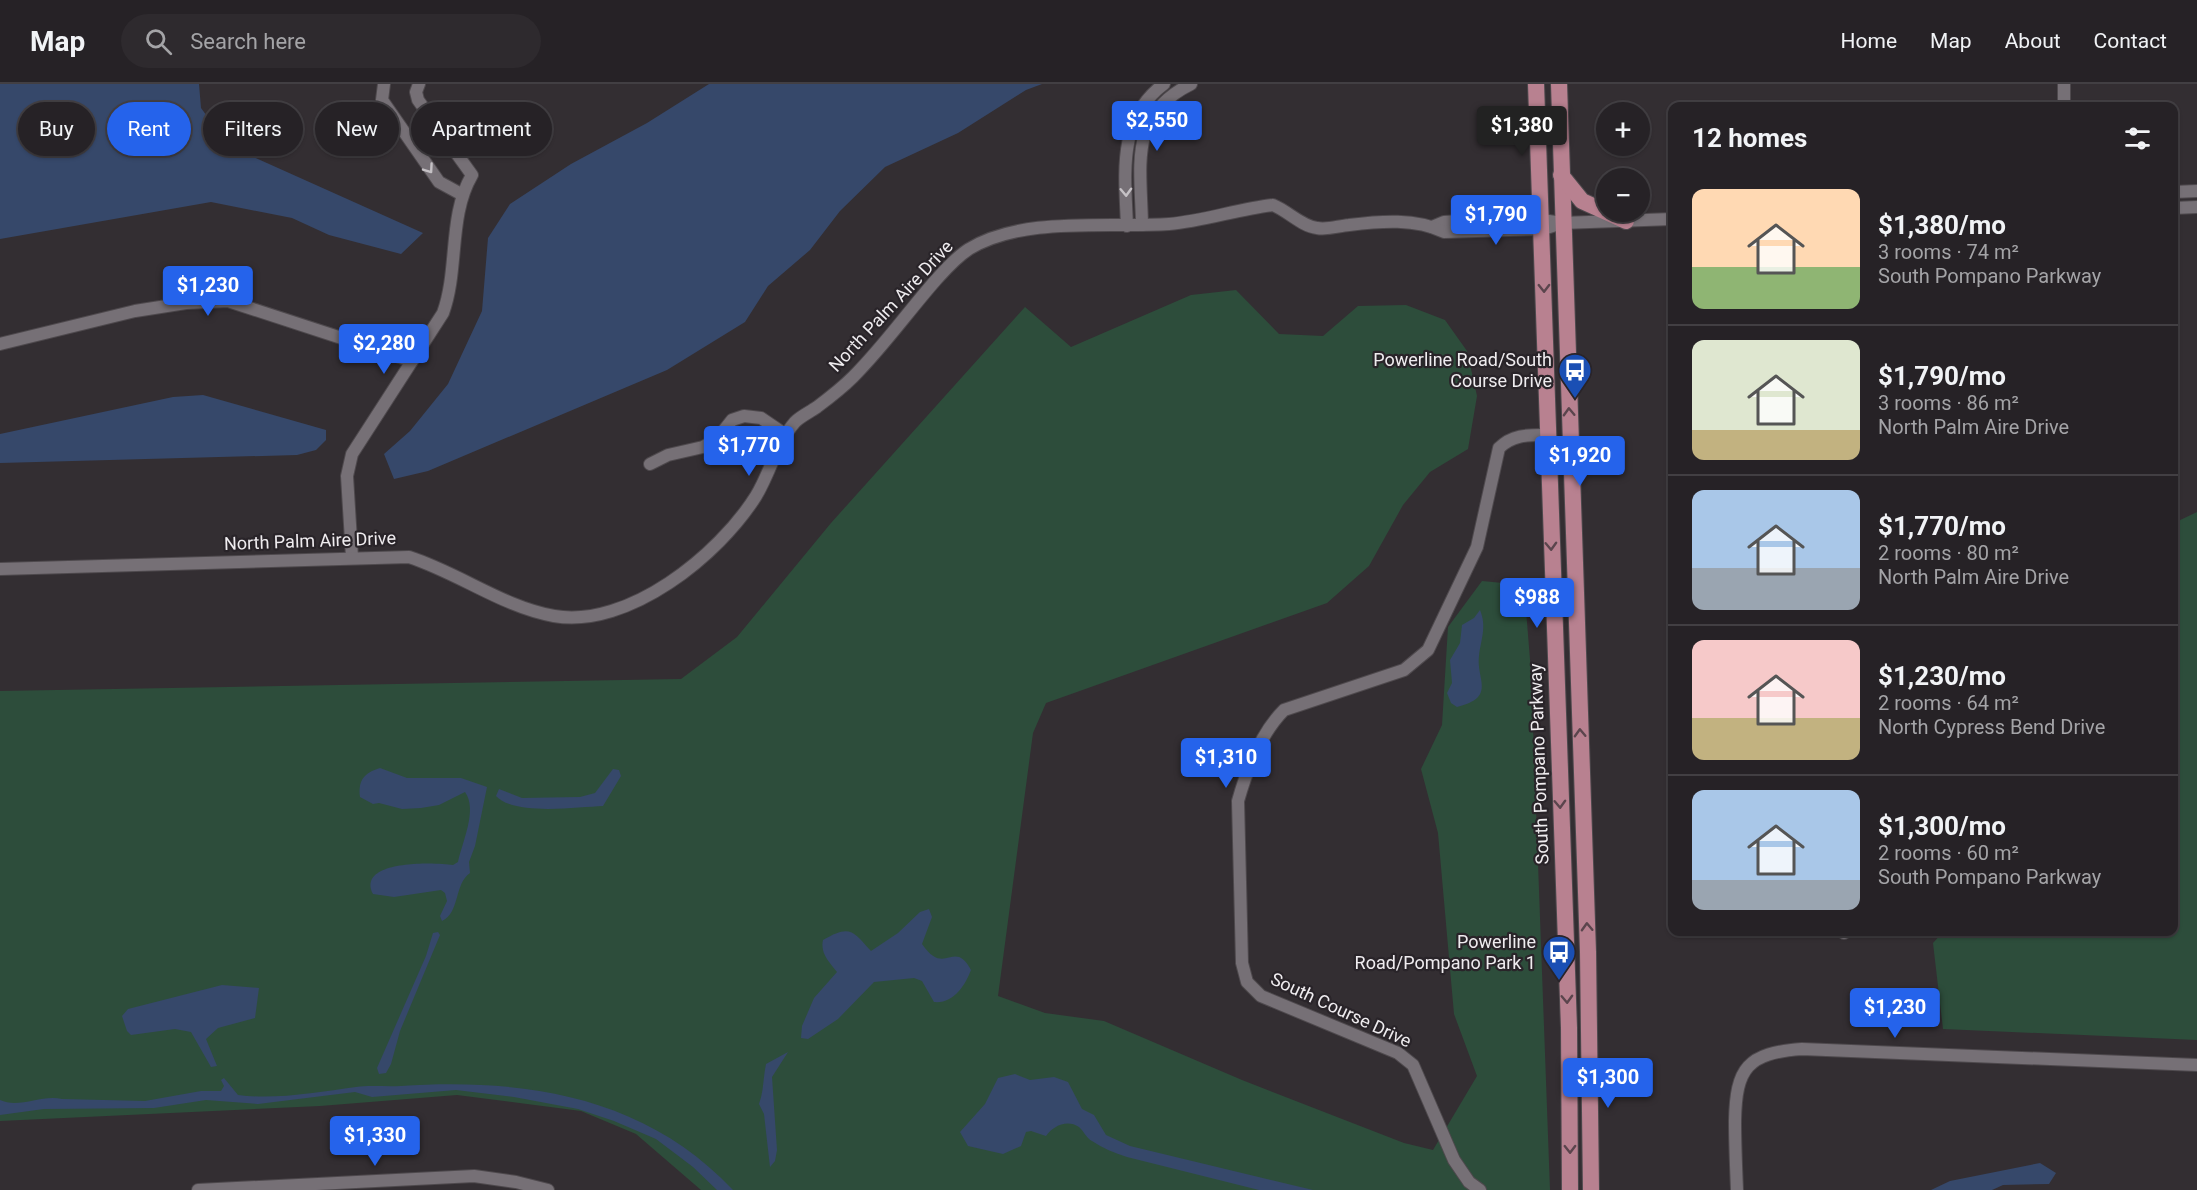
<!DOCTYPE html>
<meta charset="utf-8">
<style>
body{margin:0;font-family:Roboto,sans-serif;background:#2e2a2e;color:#f1f3f6;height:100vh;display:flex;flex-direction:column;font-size:22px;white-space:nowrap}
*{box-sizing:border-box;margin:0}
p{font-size:20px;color:#a4a4a7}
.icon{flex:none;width:33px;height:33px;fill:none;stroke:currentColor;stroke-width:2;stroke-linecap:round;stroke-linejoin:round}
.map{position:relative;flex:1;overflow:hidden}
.drawer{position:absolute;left:1668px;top:18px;width:510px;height:834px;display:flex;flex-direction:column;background:#262226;border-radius:12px;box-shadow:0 2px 4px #0004,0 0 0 2px #423f43}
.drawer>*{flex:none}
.top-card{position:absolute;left:18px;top:18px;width:570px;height:54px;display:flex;gap:12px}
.controls{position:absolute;left:1596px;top:18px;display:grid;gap:12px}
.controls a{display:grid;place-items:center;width:54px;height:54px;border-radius:50%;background:#262226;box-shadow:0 2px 4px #0004,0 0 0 2px #423f43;font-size:30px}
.price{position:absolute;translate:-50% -51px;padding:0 14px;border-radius:6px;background:#2563eb;color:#fff;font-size:20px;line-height:39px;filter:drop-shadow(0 2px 3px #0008)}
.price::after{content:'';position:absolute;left:50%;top:36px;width:18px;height:14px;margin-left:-9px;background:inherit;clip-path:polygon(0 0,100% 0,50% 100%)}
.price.active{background:#222;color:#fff}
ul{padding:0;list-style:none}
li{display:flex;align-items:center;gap:18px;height:150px;padding:0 24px}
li+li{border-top:2px solid #423f43}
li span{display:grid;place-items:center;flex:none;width:168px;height:120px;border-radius:12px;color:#555}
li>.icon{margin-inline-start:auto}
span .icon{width:72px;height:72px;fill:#fffc;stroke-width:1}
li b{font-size:26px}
h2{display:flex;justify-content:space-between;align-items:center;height:72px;padding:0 24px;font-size:26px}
.chip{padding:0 21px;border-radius:27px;background:#262226;box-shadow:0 2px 4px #0004,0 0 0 2px #423f43;font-size:21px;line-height:54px}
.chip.active{background:#2563eb;color:#fff}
header{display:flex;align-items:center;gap:36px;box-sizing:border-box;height:84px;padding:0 30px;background:#262226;border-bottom:2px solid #423f43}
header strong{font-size:28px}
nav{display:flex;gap:33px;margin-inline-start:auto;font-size:21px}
.search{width:420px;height:54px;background:#2e2a2e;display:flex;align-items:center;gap:15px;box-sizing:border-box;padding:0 21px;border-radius:33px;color:#a4a4a7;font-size:22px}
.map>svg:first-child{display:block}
.green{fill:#2d4d3b}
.water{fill:#36486a}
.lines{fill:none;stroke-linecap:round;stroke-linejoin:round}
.minor-casing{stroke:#4e494d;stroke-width:14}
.major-casing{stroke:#4e494d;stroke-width:18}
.minor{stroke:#767076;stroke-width:12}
.major{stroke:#b88190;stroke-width:16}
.oneway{stroke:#c5c1c5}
.oneway2{stroke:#5b454d}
.labels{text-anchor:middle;stroke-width:4.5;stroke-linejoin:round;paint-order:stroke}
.street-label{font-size:18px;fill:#efecef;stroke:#292429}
.poi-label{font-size:18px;fill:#efecef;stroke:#292429;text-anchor:end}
</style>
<header>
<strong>Map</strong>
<div class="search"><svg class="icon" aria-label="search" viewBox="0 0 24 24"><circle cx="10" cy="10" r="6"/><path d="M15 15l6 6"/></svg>Search here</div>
<nav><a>Home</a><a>Map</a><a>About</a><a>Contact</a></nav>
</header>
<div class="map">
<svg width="2197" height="1106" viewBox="0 0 2197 1106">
<rect width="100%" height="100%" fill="#332e32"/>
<g class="green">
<polygon points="1236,206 1279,250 1323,252 1358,222 1406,221 1445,236 1467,267 1477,312 1468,365 1430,388 1403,421 1369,482 1327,519 1046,619 1033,649 998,912 1045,929 1104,937 1242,996 1404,1059 1433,1066 1477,992 1454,930 1438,749 1421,685 1442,641 1448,543 1482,497 1524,501 1531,588 1550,1106 701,1106 636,1050 581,1027 457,1011 320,1022 0,1037 0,607 681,595 737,553 831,439 1025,223 1071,263 1191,211"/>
<polygon points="2197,428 2197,956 1943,945 1933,859 1943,848 2174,848 2174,439"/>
</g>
<g class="water">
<polygon points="0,0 199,0 201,24 229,62 423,149 401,170 329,151 292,134 211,118 0,155"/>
<polygon points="709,0 1042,0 1026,6 958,49 885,83 840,127 810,166 768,202 745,238 667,286 428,387 394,395 384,370 410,347 448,300 482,227 488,154 510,120 571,80 647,39"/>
<polygon points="203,311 326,346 326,356 316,366 297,371 0,379 0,350 173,313"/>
<path d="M1480,526C1487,543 1481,555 1479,572C1476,596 1497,613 1457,623L1451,619L1447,609L1452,599L1450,576L1460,559L1462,541L1474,534Z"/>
<path d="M380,684L407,694H461L487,703L475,762L469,778L470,789C454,800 460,829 442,837L440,832L447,817L445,809L441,806L394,813L373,810C356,776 433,778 453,781L458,778C462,758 478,726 465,708L439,721L421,724L402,725L379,719L373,720L360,713C358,696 364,689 380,684Z"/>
<path d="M613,685L619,686L621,692L603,722C577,723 514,732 496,712L499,705L522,714L580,713L595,709Z"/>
<path d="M929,825L932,833L922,860C945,894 954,854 971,886C965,902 953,920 934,918L922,897L914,894L874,898L838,935L808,955L801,954L802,942L814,914L837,888C829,878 820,869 823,856C850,840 853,847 871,867L898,849L920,828Z"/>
<polygon points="438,848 440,851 400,947 391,980 386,989 379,990 377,984 426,872 433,849"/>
<polygon points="222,901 259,904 255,934 218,944 206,955 217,982 211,983 191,948 175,945 131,951 127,947 122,932 128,925"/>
<path d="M788,968L772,993L777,1066L775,1077L770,1083L764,1030L759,1020C764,1006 763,994 766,980Z"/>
<path d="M1015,990L1030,996L1054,993L1068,998L1082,1025L1094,1031L1106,1051L1130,1062L1313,1106H1259L1127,1073C1114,1069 1103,1064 1092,1057C1086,1054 1084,1047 1079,1043C1067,1035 1053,1042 1046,1052L1031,1047L1026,1048L1021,1062L1003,1070L968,1062L960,1048L985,1020L998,994Z"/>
<path d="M224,994L238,1011C276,1016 318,1008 356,1003C370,1001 387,1003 401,1002C525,994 645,1012 733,1106H717L693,1083L656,1055L614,1037L578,1025L514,1013L456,1006L372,1013L355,1008L258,1020L206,1016L154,1024L44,1025L0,1031V1016C19,1025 42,1010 62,1015L145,1017L201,1007H221L224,1002L221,996Z"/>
<polygon points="2040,1079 2056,1089 2049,1100 2003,1101 1992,1106 1931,1106 1950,1097"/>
</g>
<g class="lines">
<defs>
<g id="minor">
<polyline points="384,0 382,16 439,98 461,110"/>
<polyline points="2064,0 2064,22"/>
<polyline points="2174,108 2197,107"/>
<polyline points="2174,124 2197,123"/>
<path d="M1142,141C1141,81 1128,31 1191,0"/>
<path d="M1127,142C1125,90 1117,35 1164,0"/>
<polyline points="1432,143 1444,138 1459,137 1542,136 1562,139 1672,135"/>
<polyline points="0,260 135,227 186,219 228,217 412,277"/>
<polyline points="650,380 668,371 703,363 717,355 732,336 744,332 761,334 786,351"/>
<path d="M352,473L347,392L352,370L443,229C459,185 448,132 472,91L418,16L416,8L419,0"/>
<path d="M0,485L409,473C459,489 503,523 554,532C628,545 719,471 756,412C771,387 776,360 795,338C801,332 810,328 817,323C829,314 842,304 853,293C883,263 907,229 935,197C945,186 955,174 969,165C1023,132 1107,144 1169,140C1204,137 1238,125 1273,121C1288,127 1301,142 1317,144C1328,146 1338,142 1349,141C1380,137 1416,134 1444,148L1543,145L1562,139"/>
<polyline points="1844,849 1845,848"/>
<polyline points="198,1106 474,1092 516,1098 548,1106"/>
<path d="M1480,1106L1469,1098L1454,1076L1413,981L1398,969L1261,912L1247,898L1242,879L1238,717C1247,685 1260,650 1284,626L1404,586L1428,566L1477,463L1499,364C1513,350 1529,351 1547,351"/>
<path d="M1737,1106C1736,1083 1735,1060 1735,1037C1736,984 1747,969 1802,965L2197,981"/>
</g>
<g id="major">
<polyline points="1536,0 1569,944 1570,1106"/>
<polyline points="1559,0 1588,868 1591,1106"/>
<polyline points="1561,91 1582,117 1626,137"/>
</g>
</defs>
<use href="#minor" class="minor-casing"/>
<use href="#major" class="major-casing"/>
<use href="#minor" class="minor"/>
<use href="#major" class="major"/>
</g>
<defs><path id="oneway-chevron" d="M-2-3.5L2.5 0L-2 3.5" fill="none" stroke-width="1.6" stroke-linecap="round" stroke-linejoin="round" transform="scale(1.5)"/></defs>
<g class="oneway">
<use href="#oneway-chevron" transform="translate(429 85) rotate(55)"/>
<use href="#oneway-chevron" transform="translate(1126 108) rotate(88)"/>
</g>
<g class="oneway2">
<use href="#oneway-chevron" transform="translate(1544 204) rotate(89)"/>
<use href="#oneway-chevron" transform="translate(1569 328) rotate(-92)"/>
<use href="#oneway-chevron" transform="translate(1551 462) rotate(88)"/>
<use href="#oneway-chevron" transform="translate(1580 649) rotate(-92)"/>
<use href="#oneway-chevron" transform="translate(1560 720) rotate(88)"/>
<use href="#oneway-chevron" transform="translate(1587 843) rotate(-92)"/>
<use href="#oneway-chevron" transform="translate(1567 915) rotate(88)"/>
<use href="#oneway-chevron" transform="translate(1570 1065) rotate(89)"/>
</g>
<defs>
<symbol id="bus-pin" viewBox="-11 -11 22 30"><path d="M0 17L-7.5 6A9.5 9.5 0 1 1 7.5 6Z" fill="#1a4fb4" stroke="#292429"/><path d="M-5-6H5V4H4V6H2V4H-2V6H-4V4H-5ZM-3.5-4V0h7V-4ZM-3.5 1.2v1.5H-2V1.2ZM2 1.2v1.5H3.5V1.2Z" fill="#fff"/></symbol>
</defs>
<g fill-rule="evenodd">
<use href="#bus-pin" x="1556" y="267" width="38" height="52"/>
<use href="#bus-pin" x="1540" y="849" width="38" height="52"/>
</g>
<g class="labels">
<g class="street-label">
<text transform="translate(891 222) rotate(-47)" y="6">North Palm Aire Drive</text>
<text transform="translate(310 457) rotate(-2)" y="6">North Palm Aire Drive</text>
<text transform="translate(1539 680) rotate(-92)" y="6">South Pompano Parkway</text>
<text transform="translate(1341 926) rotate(25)" y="6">South Course Drive</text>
</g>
<g class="poi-label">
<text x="1552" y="282">Powerline Road/South<tspan x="1552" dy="21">Course Drive</tspan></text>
<text x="1536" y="864">Powerline<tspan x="1536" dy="21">Road/Pompano Park 1</tspan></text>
</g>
</g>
</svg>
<div class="controls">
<a>+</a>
<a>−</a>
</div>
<b class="price" style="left:1157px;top:68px">$2,550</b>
<b class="price active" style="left:1522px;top:73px">$1,380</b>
<b class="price" style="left:1496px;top:162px">$1,790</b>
<b class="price" style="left:208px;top:233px">$1,230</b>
<b class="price" style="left:384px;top:291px">$2,280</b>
<b class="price" style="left:749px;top:393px">$1,770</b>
<b class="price" style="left:1580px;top:403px">$1,920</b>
<b class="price" style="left:1537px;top:545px">$988</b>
<b class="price" style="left:1226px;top:705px">$1,310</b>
<b class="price" style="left:1895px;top:955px">$1,230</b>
<b class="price" style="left:1608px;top:1025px">$1,300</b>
<b class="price" style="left:375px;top:1083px">$1,330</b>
<div class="top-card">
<a class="chip">Buy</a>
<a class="chip active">Rent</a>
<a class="chip">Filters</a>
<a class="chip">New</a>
<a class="chip">Apartment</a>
</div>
<section class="drawer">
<h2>12 homes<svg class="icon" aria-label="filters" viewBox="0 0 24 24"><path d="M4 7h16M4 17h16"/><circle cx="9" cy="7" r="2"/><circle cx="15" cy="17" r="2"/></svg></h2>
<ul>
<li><span style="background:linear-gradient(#ffd9b3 65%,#8fb573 0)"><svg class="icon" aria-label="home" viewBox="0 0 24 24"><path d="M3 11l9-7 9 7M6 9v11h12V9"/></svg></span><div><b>$1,380/mo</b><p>3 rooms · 74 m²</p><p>South Pompano Parkway</p></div></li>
<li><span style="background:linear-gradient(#dfe7d0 75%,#c2b280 0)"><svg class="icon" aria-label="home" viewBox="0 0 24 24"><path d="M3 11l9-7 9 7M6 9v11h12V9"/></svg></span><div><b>$1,790/mo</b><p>3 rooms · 86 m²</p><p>North Palm Aire Drive</p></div></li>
<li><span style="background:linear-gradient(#a9c7e8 65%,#9aa5b1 0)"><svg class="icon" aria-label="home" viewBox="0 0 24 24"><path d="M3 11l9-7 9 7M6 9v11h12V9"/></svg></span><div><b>$1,770/mo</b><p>2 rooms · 80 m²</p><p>North Palm Aire Drive</p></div></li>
<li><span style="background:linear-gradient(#f6c9c9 65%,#c2b280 0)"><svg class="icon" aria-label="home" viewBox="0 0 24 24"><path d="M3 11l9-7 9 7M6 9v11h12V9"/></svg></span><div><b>$1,230/mo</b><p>2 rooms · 64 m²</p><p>North Cypress Bend Drive</p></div></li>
<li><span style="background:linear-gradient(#a9c7e8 75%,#9aa5b1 0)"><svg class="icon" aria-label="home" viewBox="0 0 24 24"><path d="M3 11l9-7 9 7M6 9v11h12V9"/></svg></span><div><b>$1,300/mo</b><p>2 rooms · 60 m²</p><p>South Pompano Parkway</p></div></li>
</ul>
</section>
</div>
